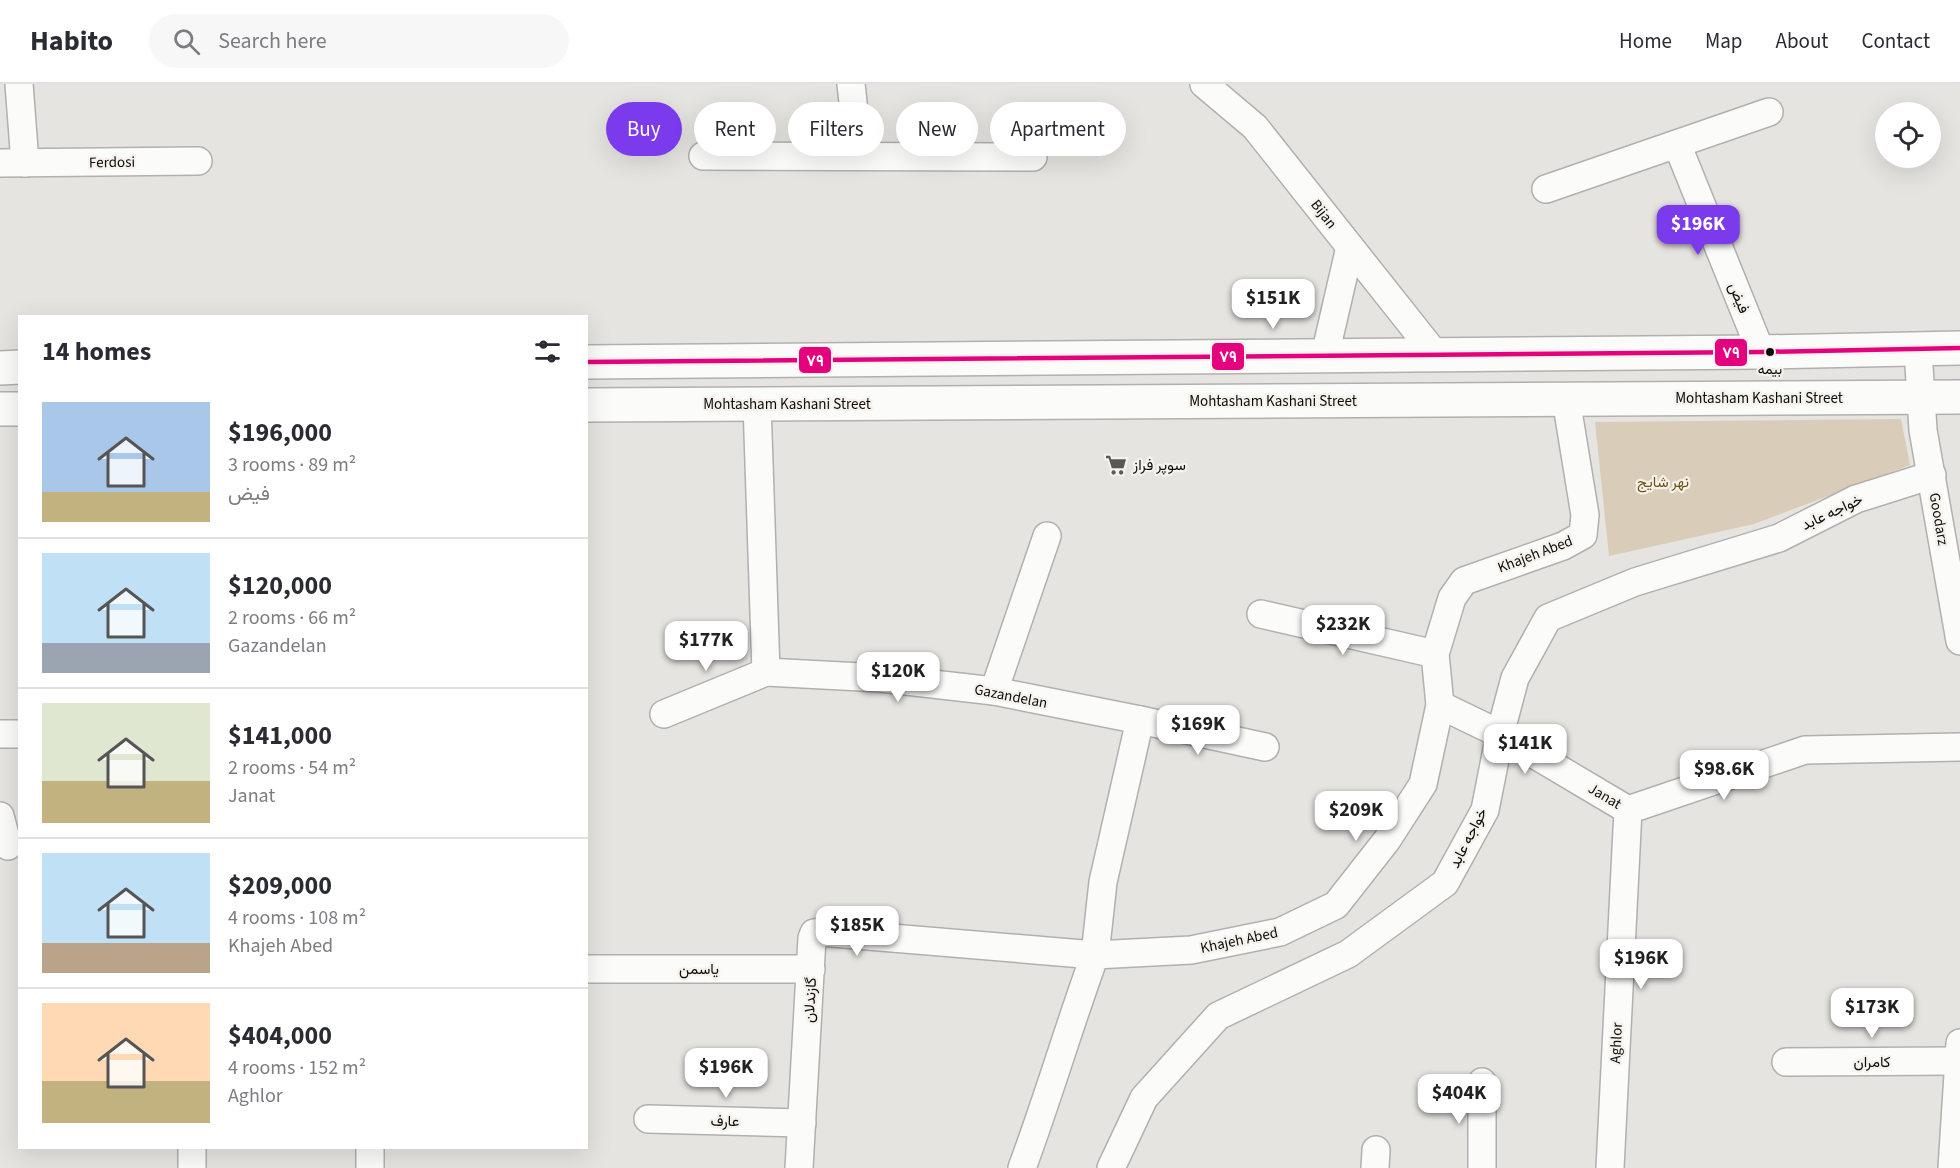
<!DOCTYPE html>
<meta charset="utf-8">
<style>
body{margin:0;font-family:"Source Sans 3",Vazirmatn,sans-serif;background:#f7f7f7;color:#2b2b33;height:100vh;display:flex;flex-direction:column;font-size:22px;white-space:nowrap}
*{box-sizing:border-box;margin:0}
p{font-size:20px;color:#7c7c81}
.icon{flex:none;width:33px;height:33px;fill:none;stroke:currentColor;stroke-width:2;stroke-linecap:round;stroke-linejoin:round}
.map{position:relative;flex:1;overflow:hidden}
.details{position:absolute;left:18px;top:231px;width:570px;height:834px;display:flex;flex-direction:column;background:#fff;border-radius:0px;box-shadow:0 6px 24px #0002}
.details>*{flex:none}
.hud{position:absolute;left:606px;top:18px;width:570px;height:54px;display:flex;gap:12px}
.controls{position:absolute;left:1875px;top:18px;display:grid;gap:12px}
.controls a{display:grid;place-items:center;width:66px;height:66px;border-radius:50%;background:#fff;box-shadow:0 6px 24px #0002;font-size:30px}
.price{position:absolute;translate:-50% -51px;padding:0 14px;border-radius:12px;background:#fff;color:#222;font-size:20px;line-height:39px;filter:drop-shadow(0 2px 3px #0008)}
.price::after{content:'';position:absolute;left:50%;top:36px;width:18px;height:14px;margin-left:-9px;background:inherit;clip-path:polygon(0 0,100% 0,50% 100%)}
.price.current{background:#7c3aed;color:#fff}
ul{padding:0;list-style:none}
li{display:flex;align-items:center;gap:18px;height:150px;padding:0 24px}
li+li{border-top:2px solid #e1e1e2}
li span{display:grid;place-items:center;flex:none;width:168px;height:120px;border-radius:0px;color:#555}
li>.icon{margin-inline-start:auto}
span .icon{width:72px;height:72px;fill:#fffc;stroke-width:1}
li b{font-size:26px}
h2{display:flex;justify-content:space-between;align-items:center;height:72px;padding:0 24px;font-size:26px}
.tag{padding:0 21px;border-radius:27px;background:#fff;box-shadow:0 6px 24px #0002;font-size:21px;line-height:54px}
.tag.current{background:#7c3aed;color:#fff}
header{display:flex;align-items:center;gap:36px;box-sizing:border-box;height:84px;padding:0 30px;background:#fff;border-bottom:2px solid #e1e1e2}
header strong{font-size:28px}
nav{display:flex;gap:33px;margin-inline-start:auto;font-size:21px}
.search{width:420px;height:54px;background:#f7f7f7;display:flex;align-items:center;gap:15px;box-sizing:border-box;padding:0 21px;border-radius:33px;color:#7c7c81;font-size:22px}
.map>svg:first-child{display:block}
.green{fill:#d9cdb9}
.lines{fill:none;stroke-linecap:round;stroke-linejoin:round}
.minor-casing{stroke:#b2b0ae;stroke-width:30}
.secondary-casing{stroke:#b2b0ae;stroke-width:36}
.minor{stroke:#fbfbfa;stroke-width:27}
.secondary{stroke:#fbfbfa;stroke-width:33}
.bus-1-casing{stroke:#f5f2ec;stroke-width:9}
.bus-1{stroke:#e5007d;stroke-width:4.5}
.bus-dot{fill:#0d0c0a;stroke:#f5f2ec;stroke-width:2}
.labels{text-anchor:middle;stroke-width:4.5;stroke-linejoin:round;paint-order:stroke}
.bus-label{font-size:14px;fill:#0d0c0a;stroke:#f5f2ec}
.street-label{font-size:15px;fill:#0d0c0a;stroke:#f5f2ec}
.poi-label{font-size:15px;fill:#0d0c0a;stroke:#f5f2ec;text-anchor:start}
.park-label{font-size:15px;fill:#6f5213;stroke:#f5f2ec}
.line-badge{stroke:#f5f2ec;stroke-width:2}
.badge-label{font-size:16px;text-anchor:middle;font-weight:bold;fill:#fff}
</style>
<header>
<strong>Habito</strong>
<div class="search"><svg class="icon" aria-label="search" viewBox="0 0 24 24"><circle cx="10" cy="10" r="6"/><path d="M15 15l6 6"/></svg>Search here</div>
<nav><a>Home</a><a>Map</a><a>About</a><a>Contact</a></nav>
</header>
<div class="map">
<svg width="1960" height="1084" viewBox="0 0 1960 1084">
<rect width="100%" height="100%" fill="#e6e4e1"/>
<polygon class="green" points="1901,335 1910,381 1754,440 1609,472 1595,338"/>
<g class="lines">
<defs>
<g id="minor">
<polyline points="19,0 25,79"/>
<polyline points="851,0 859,72"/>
<polyline points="1204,0 1255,43 1435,270"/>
<polyline points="1677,60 1761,268"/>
<polyline points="703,72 1033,73"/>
<polyline points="0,79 198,77"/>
<polyline points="1546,105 1769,28"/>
<polyline points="1918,266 1923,346 1960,557"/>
<polyline points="1325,271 1350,163"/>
<polyline points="757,320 766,588 880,594 994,607 1140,636 1103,798 1095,871 820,848 814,849 812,854 799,1084"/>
<polyline points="1261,530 1435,570"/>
<polyline points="994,607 1047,452"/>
<polyline points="1440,621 1500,650 1628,726 1805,666 1960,663"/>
<polyline points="664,630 766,588"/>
<polyline points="1140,636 1265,663"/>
<polyline points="0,650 20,650"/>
<polyline points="0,732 8,762"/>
<polyline points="586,885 811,885"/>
<polyline points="1786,978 1959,977"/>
<polyline points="1482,998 1482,1084"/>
<polyline points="648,1035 802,1039"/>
<polyline points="192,1064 192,1084"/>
<polyline points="370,1064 370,1084"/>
<path d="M1022,1084C1048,1014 1069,942 1095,871L1191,866L1280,848L1336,821L1387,756L1423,700L1440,621L1435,570L1452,514L1464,497L1563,462L1583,451L1585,431L1566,315"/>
<polyline points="1111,1084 1144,1014 1218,932 1348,870 1445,799 1485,726 1500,650 1515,594 1548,534 1635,498 1779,454 1856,415 1932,391"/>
<polyline points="1375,1084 1376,1066"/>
<polyline points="1610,1084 1628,726"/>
<polyline points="1952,1084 1960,959"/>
</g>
<g id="secondary">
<polyline points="586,278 1761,268 1960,264"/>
<polyline points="0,284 20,283"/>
<polyline points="586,321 1960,313"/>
<polyline points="0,325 20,325"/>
</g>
</defs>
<use href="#minor" class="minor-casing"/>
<use href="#secondary" class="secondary-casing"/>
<use href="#minor" class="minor"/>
<use href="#secondary" class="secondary"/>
<defs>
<polyline id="bus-1" points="586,278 1761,268 1960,264"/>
</defs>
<use href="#bus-1" class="bus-1-casing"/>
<use href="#bus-1" class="bus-1"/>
</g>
<defs>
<symbol id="supermarket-bare" viewBox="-9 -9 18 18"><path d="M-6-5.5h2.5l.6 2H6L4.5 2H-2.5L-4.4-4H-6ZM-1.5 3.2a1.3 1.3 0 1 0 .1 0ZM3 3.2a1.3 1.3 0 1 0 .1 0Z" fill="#595855" stroke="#f5f2ec" stroke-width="2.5" paint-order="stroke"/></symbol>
</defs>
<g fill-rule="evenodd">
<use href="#supermarket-bare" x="1101" y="366" width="30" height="30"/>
</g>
<circle class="bus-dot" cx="1770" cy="268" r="5"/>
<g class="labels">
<g class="bus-label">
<text x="1770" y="290">بیمه</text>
</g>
<g class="street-label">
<text transform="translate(112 78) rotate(-1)" y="5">Ferdosi</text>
<text transform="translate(1324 130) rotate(52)" y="5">Bijan</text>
<text transform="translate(1739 214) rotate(68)" y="5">فیض</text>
<text x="1759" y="319">Mohtasham Kashani Street</text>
<text x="1273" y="322">Mohtasham Kashani Street</text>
<text x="787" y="325">Mohtasham Kashani Street</text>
<text transform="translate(1832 428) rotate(-25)" y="5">خواجه عابد</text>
<text transform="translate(1939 435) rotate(80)" y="5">Goodarz</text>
<text transform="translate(1535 470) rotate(-21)" y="5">Khajeh Abed</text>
<text transform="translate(1011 612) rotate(11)" y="5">Gazandelan</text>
<text transform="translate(1605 712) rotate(31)" y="5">Janat</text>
<text transform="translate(1468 754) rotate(-63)" y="5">خواجه عابد</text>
<text transform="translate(1239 856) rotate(-12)" y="5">Khajeh Abed</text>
<text x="699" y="890">یاسمن</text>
<text transform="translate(810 916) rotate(-87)" y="5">گازندلان</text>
<text transform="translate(1616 959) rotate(-87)" y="5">Aghlor</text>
<text x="1872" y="983">کامران</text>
<text transform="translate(725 1037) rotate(1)" y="5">عارف</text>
</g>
<g class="poi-label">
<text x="1133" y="386">سوپر فراز</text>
</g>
<g class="park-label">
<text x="1663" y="403">نهر شایج</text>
</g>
</g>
<g class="line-badge">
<rect x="1714" y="254" width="34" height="29" rx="6" fill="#e5007d"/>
<rect x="1211" y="258" width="34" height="29" rx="6" fill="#e5007d"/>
<rect x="798" y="262" width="34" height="28" rx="6" fill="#e5007d"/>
</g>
<g class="badge-label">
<text x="1731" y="274">۷۹</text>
<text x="1228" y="278">۷۹</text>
<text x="815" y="282">۷۹</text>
</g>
</svg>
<div class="controls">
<a><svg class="icon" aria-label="locate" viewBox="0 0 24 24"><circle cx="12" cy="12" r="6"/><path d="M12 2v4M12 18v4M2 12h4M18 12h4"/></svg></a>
</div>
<b class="price current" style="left:1698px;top:172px">$196K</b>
<b class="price" style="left:1273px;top:246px">$151K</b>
<b class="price" style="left:1343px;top:572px">$232K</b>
<b class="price" style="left:706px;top:588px">$177K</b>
<b class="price" style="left:898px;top:619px">$120K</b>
<b class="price" style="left:1198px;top:672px">$169K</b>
<b class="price" style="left:1525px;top:691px">$141K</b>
<b class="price" style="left:1724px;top:717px">$98.6K</b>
<b class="price" style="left:1356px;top:758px">$209K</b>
<b class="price" style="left:857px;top:873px">$185K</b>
<b class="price" style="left:1641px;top:906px">$196K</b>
<b class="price" style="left:1872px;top:955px">$173K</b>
<b class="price" style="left:726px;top:1015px">$196K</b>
<b class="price" style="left:1459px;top:1041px">$404K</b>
<div class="hud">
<a class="tag current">Buy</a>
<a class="tag">Rent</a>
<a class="tag">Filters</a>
<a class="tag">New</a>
<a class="tag">Apartment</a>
</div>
<section class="details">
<h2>14 homes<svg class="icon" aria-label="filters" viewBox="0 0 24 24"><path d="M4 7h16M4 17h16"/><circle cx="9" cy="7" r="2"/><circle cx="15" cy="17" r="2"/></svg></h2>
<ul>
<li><span style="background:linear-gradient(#a9c7e8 75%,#c2b280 0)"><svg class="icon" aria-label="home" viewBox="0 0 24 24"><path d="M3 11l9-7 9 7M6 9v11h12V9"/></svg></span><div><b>$196,000</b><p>3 rooms · 89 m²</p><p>فیض</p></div></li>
<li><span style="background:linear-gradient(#bfe0f5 75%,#9aa5b1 0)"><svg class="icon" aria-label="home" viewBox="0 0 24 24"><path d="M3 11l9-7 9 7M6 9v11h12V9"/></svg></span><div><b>$120,000</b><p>2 rooms · 66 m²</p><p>Gazandelan</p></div></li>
<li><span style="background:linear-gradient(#dfe7d0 65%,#c2b280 0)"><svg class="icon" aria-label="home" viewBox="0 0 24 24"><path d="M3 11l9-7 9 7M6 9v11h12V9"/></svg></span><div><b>$141,000</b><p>2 rooms · 54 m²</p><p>Janat</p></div></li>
<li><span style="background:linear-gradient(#bfe0f5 75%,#b9a48a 0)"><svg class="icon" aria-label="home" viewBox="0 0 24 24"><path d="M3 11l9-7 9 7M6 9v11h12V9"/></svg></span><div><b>$209,000</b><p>4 rooms · 108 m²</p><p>Khajeh Abed</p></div></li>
<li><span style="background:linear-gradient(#ffd9b3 65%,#c2b280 0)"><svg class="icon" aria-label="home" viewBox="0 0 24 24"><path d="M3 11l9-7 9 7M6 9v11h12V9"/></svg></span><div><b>$404,000</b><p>4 rooms · 152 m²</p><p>Aghlor</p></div></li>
</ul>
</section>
</div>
